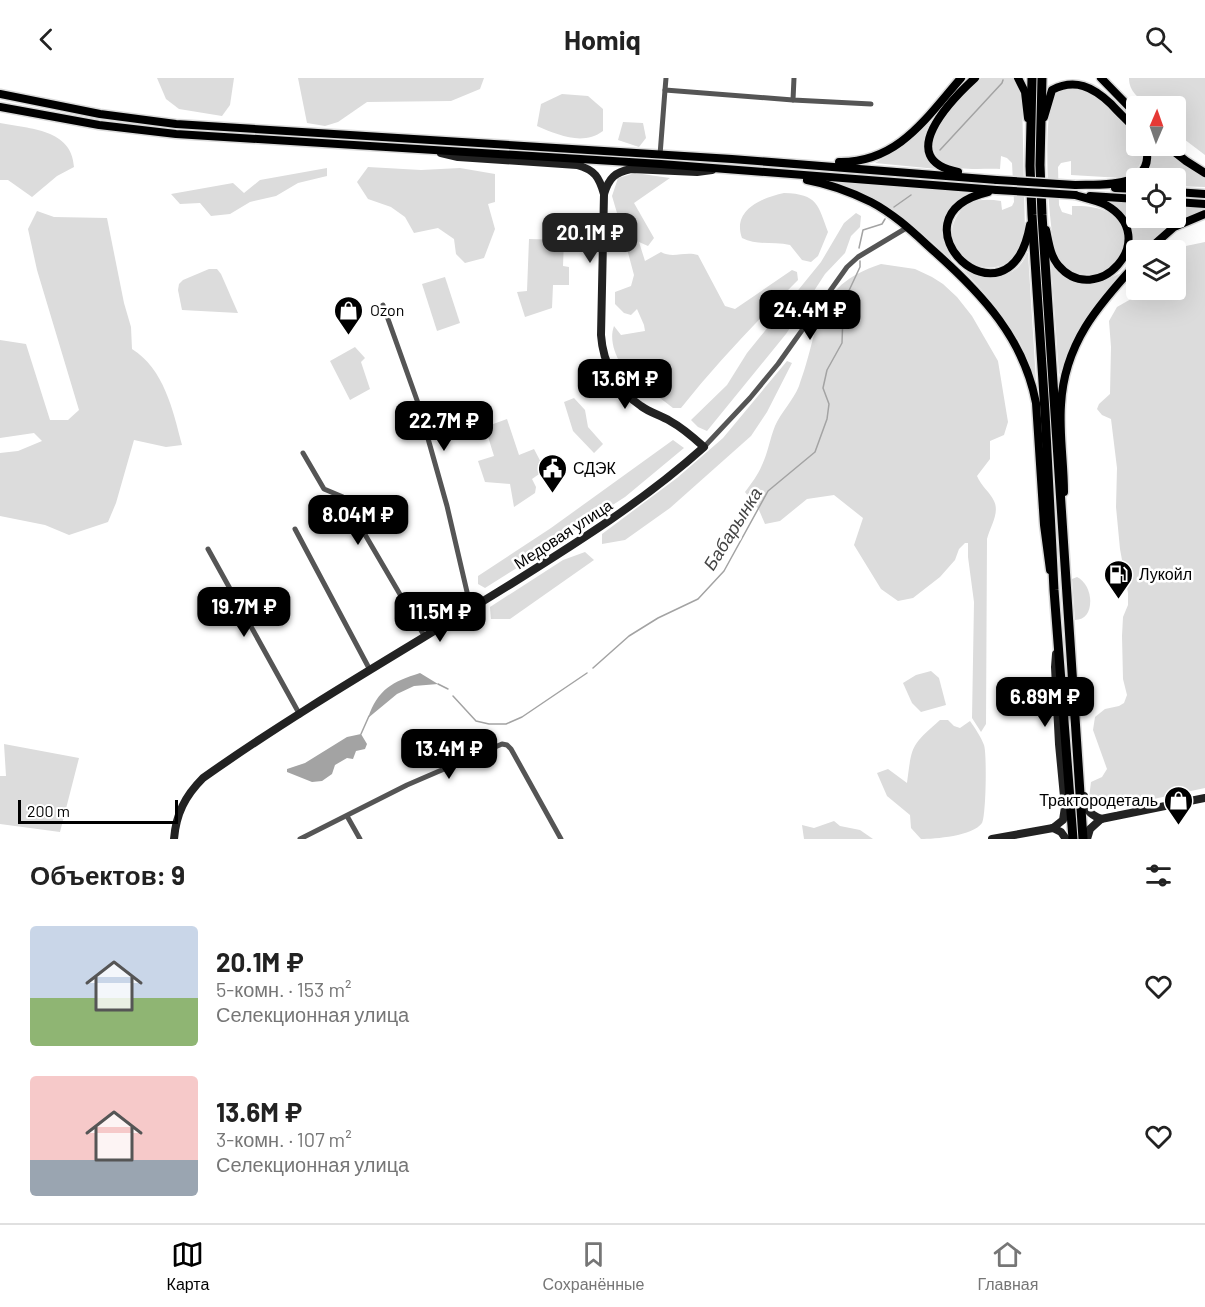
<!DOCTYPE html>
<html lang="ru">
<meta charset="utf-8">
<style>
body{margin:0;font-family:Barlow,sans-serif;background:#f6f6f6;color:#222;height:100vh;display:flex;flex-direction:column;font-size:22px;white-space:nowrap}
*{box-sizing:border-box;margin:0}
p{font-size:20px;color:#767676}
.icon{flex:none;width:33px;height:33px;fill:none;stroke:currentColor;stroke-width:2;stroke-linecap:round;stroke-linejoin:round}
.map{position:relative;height:761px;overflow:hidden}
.panel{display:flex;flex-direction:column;background:#fff;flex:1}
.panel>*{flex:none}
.needle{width:39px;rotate:2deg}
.buttons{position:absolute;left:1126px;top:18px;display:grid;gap:12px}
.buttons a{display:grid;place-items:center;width:60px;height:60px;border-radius:6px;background:#fff;box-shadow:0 6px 24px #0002;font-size:30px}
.scale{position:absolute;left:18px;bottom:15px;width:160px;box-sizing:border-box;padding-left:6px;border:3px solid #000;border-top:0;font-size:16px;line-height:21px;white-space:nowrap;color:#000;-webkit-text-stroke:4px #fff;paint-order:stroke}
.price{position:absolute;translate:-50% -51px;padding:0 14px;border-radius:12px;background:#000;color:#fff;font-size:20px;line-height:39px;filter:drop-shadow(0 2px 3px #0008)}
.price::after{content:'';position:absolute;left:50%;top:36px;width:18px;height:14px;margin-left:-9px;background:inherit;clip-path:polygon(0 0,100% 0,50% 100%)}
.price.current{background:#222;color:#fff}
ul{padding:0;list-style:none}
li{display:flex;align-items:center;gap:18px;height:150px;padding:0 30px}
li span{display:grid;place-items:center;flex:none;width:168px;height:120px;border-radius:6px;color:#555}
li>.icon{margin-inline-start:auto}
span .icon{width:72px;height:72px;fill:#fffc;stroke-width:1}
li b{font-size:26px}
h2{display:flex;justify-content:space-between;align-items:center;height:72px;padding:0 30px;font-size:26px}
header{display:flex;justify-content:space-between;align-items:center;height:78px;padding:0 30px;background:#fff;font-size:27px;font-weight:700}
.tab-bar{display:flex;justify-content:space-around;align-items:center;height:84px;border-top:2px solid #e0e0e0;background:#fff;font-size:16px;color:#767676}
.tab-bar a{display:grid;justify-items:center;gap:3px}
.tab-bar .current{color:#000}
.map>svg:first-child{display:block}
.green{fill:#dcdcdc}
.water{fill:#a3a3a3}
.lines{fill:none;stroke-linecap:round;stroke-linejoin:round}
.stream{stroke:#a3a3a3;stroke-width:1.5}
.primary-casing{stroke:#dbdbdb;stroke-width:11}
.highway-casing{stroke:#dbdbdb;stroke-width:12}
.street{stroke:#555;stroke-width:5}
.secondary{stroke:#222;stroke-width:8}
.primary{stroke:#000;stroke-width:8}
.highway{stroke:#000;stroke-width:9}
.primary-bridge-casing{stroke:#dbdbdb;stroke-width:11;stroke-linecap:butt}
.primary-bridge{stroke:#000;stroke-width:8}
.labels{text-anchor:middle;stroke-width:5;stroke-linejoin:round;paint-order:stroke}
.poi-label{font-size:16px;fill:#000;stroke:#fff;text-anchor:start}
.street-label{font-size:16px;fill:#000;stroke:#fff}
.water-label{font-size:18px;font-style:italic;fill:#444;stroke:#fff}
</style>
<header><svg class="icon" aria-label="back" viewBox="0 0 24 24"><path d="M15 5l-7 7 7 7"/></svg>Homiq<svg class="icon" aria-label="search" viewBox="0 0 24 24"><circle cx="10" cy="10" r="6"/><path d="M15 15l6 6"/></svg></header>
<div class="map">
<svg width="1205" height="761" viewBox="0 0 1205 761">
<rect width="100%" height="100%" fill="#fff"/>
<g class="green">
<polygon points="157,0 234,0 230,27 222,38 179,31 166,21"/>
<polygon points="298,0 484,0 480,11 451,23 367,24 338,44 325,48 307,45"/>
<path d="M981,0H1014L1021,14L1022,20L1025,155C1023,161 1022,168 1019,173C991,213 932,172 959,135C970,120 985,121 1001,123L1002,132L1012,128L1014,124L1012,85L1007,80L1001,78L1000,91C984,90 960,94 945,85C910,66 963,14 981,0Z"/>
<path d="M1129,0H1205V77L1176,55V28H1149C1139,20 1129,14 1129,0Z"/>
<path d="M1063,8L1091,13L1131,53L1137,61V68H1141C1145,84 1138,95 1122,100L1071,97V83L1061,85L1058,89L1059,127L1062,134L1072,137V128C1095,127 1122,132 1124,160C1127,195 1078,210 1059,181C1047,163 1043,38 1053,18C1055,14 1060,11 1063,8Z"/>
<path d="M562,16L588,18L603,31V53C583,68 558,57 537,48L541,26Z"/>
<path d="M933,39C932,41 929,46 927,51C920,67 928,78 937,91L875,85L903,68Z"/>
<polygon points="623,44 643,45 646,60 639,69 618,62"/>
<path d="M0,45C30,51 72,51 74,89L57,98L32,119L8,102H0Z"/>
<polygon points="1150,68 1163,68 1172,76 1205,98 1205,109 1176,108 1176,100 1141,100 1150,86"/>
<polygon points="368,89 421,92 460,90 495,96 495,124 488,126 495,151 484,180 465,185 456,176 454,161 438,150 414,155 405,139 391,129 368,121 357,104"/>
<polygon points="327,90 327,98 298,105 276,118 250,124 230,136 211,138 200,125 180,126 171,116 233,105 244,115 260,102"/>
<path d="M635,95L670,100L634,125L654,160L648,168L639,164L645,183L661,174C673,181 684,173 698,177L725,228L735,231L792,192L797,194L798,202C757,243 717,285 681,330H673L660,320L637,313C626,294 606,270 614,248L621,257L645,253L644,247L637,231L631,237L624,235L615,226V214L631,208L634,197L623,156V170L616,173L617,147L622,152L612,118L618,100Z"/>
<path d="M842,104L969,115C954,128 938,141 944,165C946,171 950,177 952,183C920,151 885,123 842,107L840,105Z"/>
<path d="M784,115C818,116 818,127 828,154L818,178L811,184L802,182L790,167C774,163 757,168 742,160C732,132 761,120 784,115Z"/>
<path d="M1111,124L1137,125V140H1176V127L1205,129V132C1179,141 1161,153 1143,172H1137V179L1126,189C1126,186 1130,179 1132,173C1138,151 1124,137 1111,124Z"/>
<path d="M37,133L54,139L107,140L124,225L131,249L132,271C164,291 173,332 182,367L166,369L134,362L116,425L108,444L69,457L45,447L0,438V375L18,373L42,363L34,355L0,360V262L26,266L50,342H68L79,332L37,192L28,151Z"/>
<polygon points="856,135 861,138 860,149 851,158 845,175 825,196 786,256 707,353 698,349 691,342 727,307 747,275 821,184 844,145"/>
<polygon points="529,161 564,162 563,188 569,189 569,207 553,207 552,230 525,239 517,214 527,213"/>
<polygon points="1205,164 1205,710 1158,720 1146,724 1104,729 1096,727 1089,720 1091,704 1102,699 1107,691 1093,652 1095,639 1105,631 1119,628 1124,625 1127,617 1123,601 1122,558 1123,539 1128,527 1128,515 1120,471 1116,429 1117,390 1111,341 1102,337 1097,331 1099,326 1110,316 1111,269 1109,243 1117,229 1131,221 1139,212 1176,212 1176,173 1181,169"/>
<path d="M1027,175H1028L1036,303C1030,290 1026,276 1019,263C1004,238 983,212 963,192C985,203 1017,203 1027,175Z"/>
<path d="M881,186L915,191L932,199L943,206L957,219L972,238L998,283L1008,344L1004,357L990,363V381L977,398C981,408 990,414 994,423C1000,435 990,449 987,461L986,646L981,654L972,640L974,524L968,479V465H965L959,471L955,482L940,499L913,520L898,523L881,511L854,467L863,440L834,417L807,421L780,443L765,446L759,432L745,414C751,406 758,397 762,387C768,375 770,360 775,348C781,334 793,323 799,308C821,250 811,209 881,186Z"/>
<path d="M1051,186C1066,197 1081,210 1102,203C1108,202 1115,197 1119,196L1079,250L1059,297Z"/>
<polygon points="209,191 217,191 221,196 238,235 182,232 178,212 179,206 183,202"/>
<polygon points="445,199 460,245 437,253 422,206"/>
<polygon points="355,269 365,280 361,284 370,311 350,322 330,283"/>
<polygon points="787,283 792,285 767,334 751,358 670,430 625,462 602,466 602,456 677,400 723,360"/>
<polygon points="574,320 585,332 588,349 603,366 594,375 573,353 564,324"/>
<polygon points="507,341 519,377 534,371 545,392 532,401 536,409 535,415 514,429 510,406 485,404 478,383 494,378 485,349"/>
<polygon points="673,362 684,370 625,419 580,448 566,459 485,510 478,506 478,498 551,450"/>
<polygon points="585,474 594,482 510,541 491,541 490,529 563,482"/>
<path d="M1077,499C1094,507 1096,542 1075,542L1072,501Z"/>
<polygon points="931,593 939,600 946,627 921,634 912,625 903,605 916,597"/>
<path d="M940,642H948L954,648L960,650L970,643C975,650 981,659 984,667C987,676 986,738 982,745C973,758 935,761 921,761L911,750L910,737L887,718L877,695L888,691L907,705C912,666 911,668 940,642Z"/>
<polygon points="4,666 79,680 60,754 0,746 0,698 6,698"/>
<polygon points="834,743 840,748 860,752 873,761 804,761 802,747 814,750"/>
</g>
<g class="water">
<path d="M420,595L438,606L414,608L397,616L368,640C378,611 392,604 420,595Z"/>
<polygon points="361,656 367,666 365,671 356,673 353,681 347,680 335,687 332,696 322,703 312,704 287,694 287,691 305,685 347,659"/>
</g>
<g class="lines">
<g class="stream">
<polyline points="940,72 1002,5 1003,2"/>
<polyline points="894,129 911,117"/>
<polyline points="859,170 863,152 882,146 885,141"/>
<polyline points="593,590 629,558 658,540 698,521 724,493 768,413 815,374 827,341 829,326 823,310 827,292 842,265 843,236 846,219 860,189 860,183"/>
<polyline points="438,606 448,611"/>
<polyline points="453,618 476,643 489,646 506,646 522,639 587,595"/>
<polyline points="361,656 369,638"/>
</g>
<defs>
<g id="primary">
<polyline points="1018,0 1025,14 1028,40"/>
<polyline points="1101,0 1137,37"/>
<polyline points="0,16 100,36 176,46 732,81 997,102"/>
<polyline points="0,29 99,47 176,56 661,86 997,112"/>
<path d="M1044,39L1052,12C1075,0 1093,9 1111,26C1119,35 1129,44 1137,53"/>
<polyline points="1167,68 1186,83 1205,95"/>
<path d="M839,84C898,85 926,40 961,0"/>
<path d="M958,94C893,81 951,22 975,0"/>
<path d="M807,102C829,106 851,114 871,124C896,137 916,157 936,175C983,217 1024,261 1036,325L1044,447L1050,492"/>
<path d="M1075,107C1102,106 1156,112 1146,68"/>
<polyline points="1115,110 1137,111"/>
<path d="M988,114C883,139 1009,262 1030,147"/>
<polyline points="1176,114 1205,116"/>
<polyline points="1090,118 1137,121"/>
<polyline points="1176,124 1205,126"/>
<path d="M1046,152C1049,165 1050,177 1058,187C1096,233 1164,160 1106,127C1096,122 1085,120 1075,117"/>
<polyline points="1148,172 1174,149 1205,136"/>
<path d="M1064,414C1064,385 1059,356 1061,327C1064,266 1098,227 1137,185"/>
</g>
<g id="highway">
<polyline points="1032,0 1030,88 1032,137 1045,334 1054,512 1073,761"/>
<polyline points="1042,0 1040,87 1042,137 1083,761"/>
</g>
</defs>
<use href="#primary" class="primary-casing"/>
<use href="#highway" class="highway-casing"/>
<g class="street">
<polyline points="665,12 666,0"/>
<polyline points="793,22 794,0"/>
<polyline points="660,77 665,12 793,22 871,26"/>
<polyline points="383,227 418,325 447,428 471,531"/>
<polyline points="704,369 750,320 778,286 847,189 858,179 908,149"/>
<polyline points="303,375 324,411 343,419 425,559"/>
<polyline points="295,451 370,592"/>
<polyline points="208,471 300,637"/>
<polyline points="347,738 360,761"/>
<polyline points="300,761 407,707 502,666 507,667 511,671 561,761"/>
</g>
<g class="secondary">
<path d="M441,75L458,79L577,87C595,92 599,99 604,116"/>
<path d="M1084,718C1085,731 1089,736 1101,741"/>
<polyline points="1101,741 1205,720"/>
<polyline points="1053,750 1061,754 1066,761"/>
<path d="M174,761C176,736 185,718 203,700C302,630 408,570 511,506C578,464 645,422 704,369C693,359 683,350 670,343C661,337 650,335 641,328C617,312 603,286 601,257L604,116C609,100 615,94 631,91L697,94L712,92"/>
<polyline points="992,761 1053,750 1063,742 1065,729 1059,666 1055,589 1056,576"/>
<polyline points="1087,761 1090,751 1101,741"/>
</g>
<use href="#primary" class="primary"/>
<use href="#highway" class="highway"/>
<defs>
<g id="primary-bridge">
<polyline points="997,102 1075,107"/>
<polyline points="997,112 1075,117"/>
</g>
</defs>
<use href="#primary-bridge" class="primary-bridge-casing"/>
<use href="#primary-bridge" class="primary-bridge"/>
</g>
<defs>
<symbol id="shop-pin" viewBox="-11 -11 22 30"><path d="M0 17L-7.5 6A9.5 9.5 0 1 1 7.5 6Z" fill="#000" stroke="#fff"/><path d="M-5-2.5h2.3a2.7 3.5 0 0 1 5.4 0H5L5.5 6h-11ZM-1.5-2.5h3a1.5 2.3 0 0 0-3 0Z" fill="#fff"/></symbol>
<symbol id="civic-pin" viewBox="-11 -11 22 30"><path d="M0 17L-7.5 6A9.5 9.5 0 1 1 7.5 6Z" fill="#000" stroke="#fff"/><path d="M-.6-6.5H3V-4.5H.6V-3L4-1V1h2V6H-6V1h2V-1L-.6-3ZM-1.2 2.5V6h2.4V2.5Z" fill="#fff"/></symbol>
<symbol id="fuel-pin" viewBox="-11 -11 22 30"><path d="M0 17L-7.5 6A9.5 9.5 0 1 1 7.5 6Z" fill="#000" stroke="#fff"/><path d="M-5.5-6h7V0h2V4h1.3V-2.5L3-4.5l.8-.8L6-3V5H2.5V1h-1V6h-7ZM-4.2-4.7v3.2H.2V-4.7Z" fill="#fff"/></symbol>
</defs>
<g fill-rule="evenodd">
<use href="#shop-pin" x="332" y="216" width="33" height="45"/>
<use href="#civic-pin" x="536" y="374" width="33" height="45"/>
<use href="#fuel-pin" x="1102" y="480" width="33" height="45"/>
<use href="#shop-pin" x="1162" y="706" width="33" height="45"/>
</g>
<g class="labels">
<g class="poi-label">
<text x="370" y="238">Ozon</text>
<text x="573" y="396">СДЭК</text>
<text x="1139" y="502">Лукойл</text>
<text x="1158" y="728" text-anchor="end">Трактородеталь</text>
</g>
<g class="street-label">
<text transform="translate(563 456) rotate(-33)" y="6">Медовая улица</text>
</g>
<g class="water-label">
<text transform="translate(733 451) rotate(-58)" y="6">Бабарынка</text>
</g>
</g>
</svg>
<div class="buttons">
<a><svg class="needle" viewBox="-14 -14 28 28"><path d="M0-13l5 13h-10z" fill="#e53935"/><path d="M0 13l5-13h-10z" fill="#767676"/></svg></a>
<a><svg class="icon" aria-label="locate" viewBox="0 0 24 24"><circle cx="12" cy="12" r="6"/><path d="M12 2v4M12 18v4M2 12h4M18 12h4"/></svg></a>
<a><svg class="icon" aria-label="layers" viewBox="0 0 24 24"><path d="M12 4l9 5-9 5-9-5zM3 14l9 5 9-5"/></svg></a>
</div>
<div class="scale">200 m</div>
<b class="price current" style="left:590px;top:186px">20.1M ₽</b>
<b class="price" style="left:810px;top:263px">24.4M ₽</b>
<b class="price" style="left:625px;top:332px">13.6M ₽</b>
<b class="price" style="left:444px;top:374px">22.7M ₽</b>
<b class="price" style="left:358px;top:468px">8.04M ₽</b>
<b class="price" style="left:244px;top:560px">19.7M ₽</b>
<b class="price" style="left:440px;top:565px">11.5M ₽</b>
<b class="price" style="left:1045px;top:650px">6.89M ₽</b>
<b class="price" style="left:449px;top:702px">13.4M ₽</b>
</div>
<section class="panel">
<h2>Объектов: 9<svg class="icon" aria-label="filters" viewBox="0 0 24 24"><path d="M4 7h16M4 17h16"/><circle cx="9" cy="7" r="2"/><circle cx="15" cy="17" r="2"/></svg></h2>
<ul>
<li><span style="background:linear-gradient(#c9d6e8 60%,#8fb573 0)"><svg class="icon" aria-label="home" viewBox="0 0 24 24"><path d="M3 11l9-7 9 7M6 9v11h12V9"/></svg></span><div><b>20.1M ₽</b><p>5-комн. · 153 m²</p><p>Селекционная улица</p></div><svg class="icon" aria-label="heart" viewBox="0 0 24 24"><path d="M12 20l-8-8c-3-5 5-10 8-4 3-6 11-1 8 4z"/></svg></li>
<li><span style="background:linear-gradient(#f6c9c9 70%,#9aa5b1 0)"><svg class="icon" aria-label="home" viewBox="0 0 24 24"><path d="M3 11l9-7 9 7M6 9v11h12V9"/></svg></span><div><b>13.6M ₽</b><p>3-комн. · 107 m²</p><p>Селекционная улица</p></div><svg class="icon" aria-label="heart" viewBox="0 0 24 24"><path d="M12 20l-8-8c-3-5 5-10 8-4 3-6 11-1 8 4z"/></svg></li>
</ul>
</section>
<nav class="tab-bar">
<a class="current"><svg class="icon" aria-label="map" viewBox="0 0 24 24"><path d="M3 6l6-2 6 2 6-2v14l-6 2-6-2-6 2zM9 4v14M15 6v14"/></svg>Карта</a>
<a><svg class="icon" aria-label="saved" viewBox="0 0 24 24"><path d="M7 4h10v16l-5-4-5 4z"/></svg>Сохранённые</a>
<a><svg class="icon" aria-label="home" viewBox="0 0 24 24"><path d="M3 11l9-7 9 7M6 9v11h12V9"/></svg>Главная</a>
</nav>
